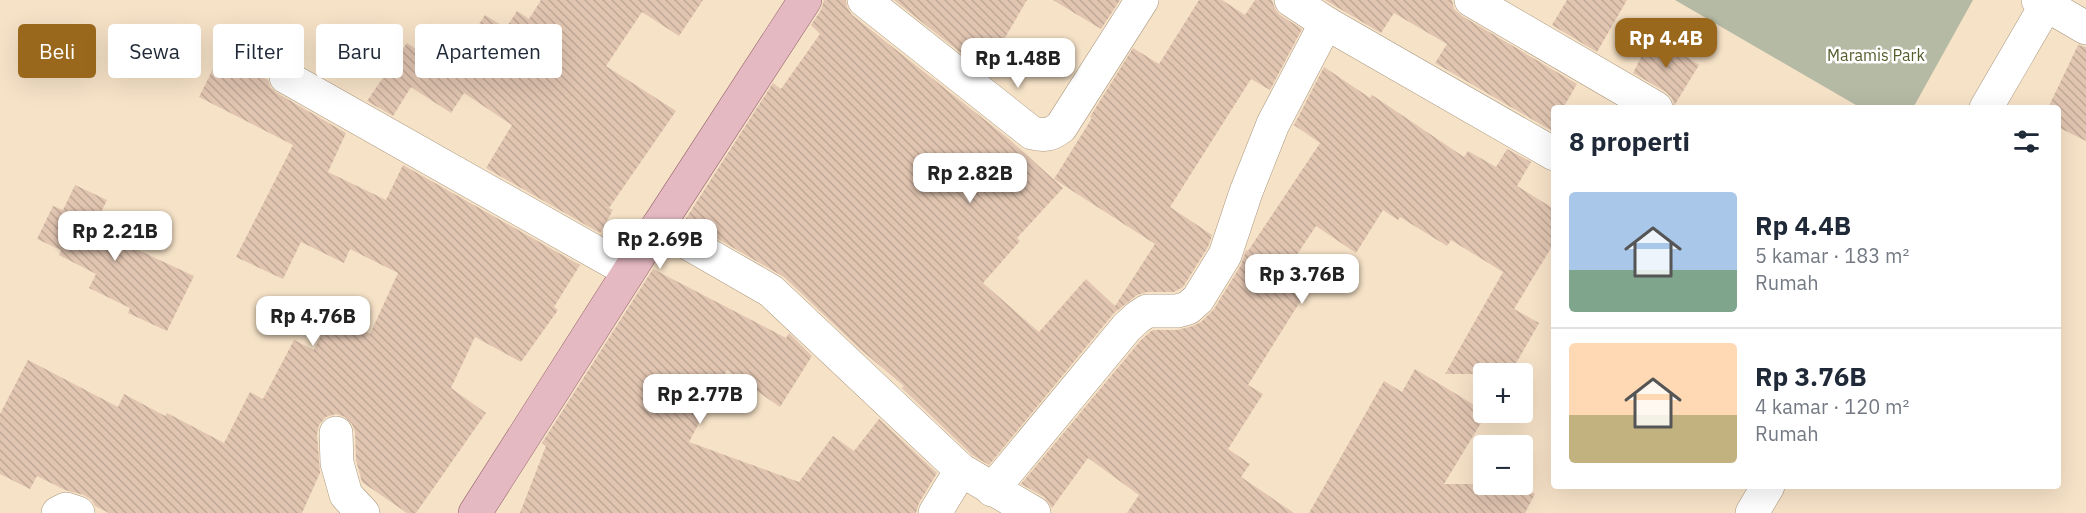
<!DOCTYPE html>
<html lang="id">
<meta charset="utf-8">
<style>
body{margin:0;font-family:"IBM Plex Sans",sans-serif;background:#f2f2f3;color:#1f2937;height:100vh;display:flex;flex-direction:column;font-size:22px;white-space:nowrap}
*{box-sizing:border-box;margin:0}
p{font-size:20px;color:#747a83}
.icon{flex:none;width:33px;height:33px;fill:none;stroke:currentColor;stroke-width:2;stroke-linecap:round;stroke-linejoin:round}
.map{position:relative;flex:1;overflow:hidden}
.panel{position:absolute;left:1551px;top:105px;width:510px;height:384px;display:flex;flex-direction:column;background:#fff;border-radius:6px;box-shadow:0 6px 24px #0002}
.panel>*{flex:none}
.guide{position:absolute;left:18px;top:24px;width:570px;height:54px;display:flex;gap:12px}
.fabs{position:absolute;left:1473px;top:363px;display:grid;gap:12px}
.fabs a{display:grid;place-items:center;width:60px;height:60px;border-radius:6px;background:#fff;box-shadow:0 6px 24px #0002;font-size:30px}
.price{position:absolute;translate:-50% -51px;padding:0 14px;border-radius:12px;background:#fff;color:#222;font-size:20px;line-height:39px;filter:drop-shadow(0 2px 3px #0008)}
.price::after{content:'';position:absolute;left:50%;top:36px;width:18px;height:14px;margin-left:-9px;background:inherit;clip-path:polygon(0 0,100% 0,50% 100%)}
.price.on{background:#9a681c;color:#fff}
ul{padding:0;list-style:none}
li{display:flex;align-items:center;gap:18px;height:150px;padding:0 18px}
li+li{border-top:2px solid #e0e1e3}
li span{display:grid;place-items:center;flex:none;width:168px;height:120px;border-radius:6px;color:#555}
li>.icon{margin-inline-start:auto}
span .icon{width:72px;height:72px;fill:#fffc;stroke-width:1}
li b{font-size:26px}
h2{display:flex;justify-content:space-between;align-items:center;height:72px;padding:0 18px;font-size:26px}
.tag{padding:0 21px;border-radius:6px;background:#fff;box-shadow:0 6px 24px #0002;font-size:21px;line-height:54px}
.tag.on{background:#9a681c;color:#fff}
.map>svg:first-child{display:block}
.park{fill:#b5baa5}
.building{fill:url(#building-back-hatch)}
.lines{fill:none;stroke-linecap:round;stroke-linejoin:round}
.minor-casing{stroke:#a9977d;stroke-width:34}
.major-casing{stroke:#926168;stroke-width:34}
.minor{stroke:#fff;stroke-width:33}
.major{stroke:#e5b9c2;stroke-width:33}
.labels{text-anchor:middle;stroke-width:5;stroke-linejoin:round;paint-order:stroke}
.park-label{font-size:16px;fill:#555d2b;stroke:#fff}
</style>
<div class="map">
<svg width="2086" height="513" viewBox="0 0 2086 513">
<defs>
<pattern id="building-back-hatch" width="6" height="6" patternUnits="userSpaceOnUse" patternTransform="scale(1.5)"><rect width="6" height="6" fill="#e1c5b1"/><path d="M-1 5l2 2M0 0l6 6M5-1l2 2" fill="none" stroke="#c0a897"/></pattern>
</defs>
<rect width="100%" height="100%" fill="#f6e2c7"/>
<polygon class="park" points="1675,0 1973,0 1913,108 1861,108"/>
<g class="building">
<polygon points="541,0 703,0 679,36 642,12 606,66 676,111 609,208 613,210 600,233 486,168 512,125 464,93 451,113 411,87 393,116 367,101 407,43 435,62 451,37 465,46 485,15 506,28 517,11 529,19"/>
<polygon points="824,0 846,0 847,7 852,15 1009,139 1063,188 1017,238 1020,241 983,283 1039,332 1086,279 1115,306 1155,244 1054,179 1092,118 1090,117 1133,48 1159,64 1199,0 1222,0 1245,15 1255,0 1272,0 1275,9 1280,15 1302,29 1270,90 1251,79 1170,207 1212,235 1208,247 1183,287 1174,292 1147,292 1137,295 1114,313 989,465 972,455 902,388 904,386 860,349 784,277 685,220 773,83 781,89 820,34 811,25 821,10"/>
<polygon points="894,0 1027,0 985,72"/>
<polygon points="1053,0 1120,0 1101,29"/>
<polygon points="1325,0 1452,0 1454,9 1462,16 1577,84 1563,108 1554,108 1554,132 1435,63 1447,44 1394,13 1381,33"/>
<polygon points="1567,0 1627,0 1597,52 1552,25"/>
<polygon points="1652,36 1699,65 1674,106 1672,98 1666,92 1633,73"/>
<polygon points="2078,45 2086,47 2086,141 2058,127 2058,108 2048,108"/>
<polygon points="220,55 268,80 270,87 277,93 346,133 328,172 386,200 403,165 580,265 554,307 558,310 521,362 475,337 451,388 486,413 416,513 407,513 362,482 356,460 355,432 352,424 345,417 336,414 326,417 319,425 317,434 320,473 302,513 109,513 95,506 92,500 84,495 65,490 37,476 30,489 0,474 0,414 28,360 118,407 124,394 165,416 167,413 224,443 250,392 263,399 294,340 314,350 331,315 370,334 398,273 350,249 344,263 301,242 283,279 236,257 293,145 199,97"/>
<polygon points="1324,67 1370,98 1372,95 1464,157 1468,151 1496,167 1507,149 1531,162 1517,186 1554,209 1554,243 1514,309 1539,323 1510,374 1445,374 1503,272 1451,240 1447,246 1400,217 1398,220 1383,210 1356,253 1316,226 1284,274 1308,289 1248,385 1263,394 1228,449 1250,464 1241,477 1294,513 1127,513 1139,495 1088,458 1052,508 1044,497 1021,484 1141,340 1150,332 1153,330 1177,330 1193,326 1201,322 1214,309 1241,265 1246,250 1248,251 1320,143 1294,125"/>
<polygon points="75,185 107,200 94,227 97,231 194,276 167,331 128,313 130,308 89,288 96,274 59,255 61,250 37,239 53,206 63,210"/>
<polygon points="653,269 786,338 789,333 812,356 780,407 727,370 689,442 799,482 833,436 854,451 879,419 937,473 919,503 916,513 520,513 546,446 542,443"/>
<polygon points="1415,369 1484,411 1484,412 1487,413 1444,484 1517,484 1535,494 1525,513 1309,513 1384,381 1402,392"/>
</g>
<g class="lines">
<defs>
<g id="minor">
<path d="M864,0L1032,133C1045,136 1051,135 1061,127L1142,0"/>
<polyline points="1291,0 1326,23 1554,154"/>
<polyline points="1471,0 1656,108"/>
<polyline points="2038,0 2086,28"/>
<polyline points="286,77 629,271"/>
<polyline points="1986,108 2046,5"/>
<polyline points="658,226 771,291 961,470 1034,513"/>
<polyline points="336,433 337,463 346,495 363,513"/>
<polyline points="992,490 1127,327 1138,317 1147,311 1177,311 1188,308 1198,299 1225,255 1246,192 1273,124 1326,23"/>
<polyline points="58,513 66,509 78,513"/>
<polyline points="935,513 961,470"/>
<polyline points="1752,513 1768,486"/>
</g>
<polyline id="major" points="475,513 658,226 805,0"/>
</defs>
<use href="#minor" class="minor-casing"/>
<use href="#major" class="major-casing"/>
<use href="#minor" class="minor"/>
<use href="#major" class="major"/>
</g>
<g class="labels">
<g class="park-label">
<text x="1876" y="61">Maramis Park</text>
</g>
</g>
</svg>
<div class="fabs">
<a>+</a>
<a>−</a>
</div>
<b class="price on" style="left:1666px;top:69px">Rp 4.4B</b>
<b class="price" style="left:1018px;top:89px">Rp 1.48B</b>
<b class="price" style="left:970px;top:204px">Rp 2.82B</b>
<b class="price" style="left:115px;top:262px">Rp 2.21B</b>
<b class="price" style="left:660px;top:270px">Rp 2.69B</b>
<b class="price" style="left:1302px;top:305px">Rp 3.76B</b>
<b class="price" style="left:313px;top:347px">Rp 4.76B</b>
<b class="price" style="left:700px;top:425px">Rp 2.77B</b>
<div class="guide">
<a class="tag on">Beli</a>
<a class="tag">Sewa</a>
<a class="tag">Filter</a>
<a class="tag">Baru</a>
<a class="tag">Apartemen</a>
</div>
<section class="panel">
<h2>8 properti<svg class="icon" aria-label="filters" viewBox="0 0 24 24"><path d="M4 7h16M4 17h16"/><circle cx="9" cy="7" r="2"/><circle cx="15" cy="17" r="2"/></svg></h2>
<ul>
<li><span style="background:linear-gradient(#a9c7e8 65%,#7fa58c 0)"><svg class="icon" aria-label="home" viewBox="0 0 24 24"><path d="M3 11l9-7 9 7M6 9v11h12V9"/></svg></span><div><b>Rp 4.4B</b><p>5 kamar · 183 m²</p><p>Rumah</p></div></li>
<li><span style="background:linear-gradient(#ffd9b3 60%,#c2b280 0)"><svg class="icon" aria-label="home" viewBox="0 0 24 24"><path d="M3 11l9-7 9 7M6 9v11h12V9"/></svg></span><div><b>Rp 3.76B</b><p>4 kamar · 120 m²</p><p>Rumah</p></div></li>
</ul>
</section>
</div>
